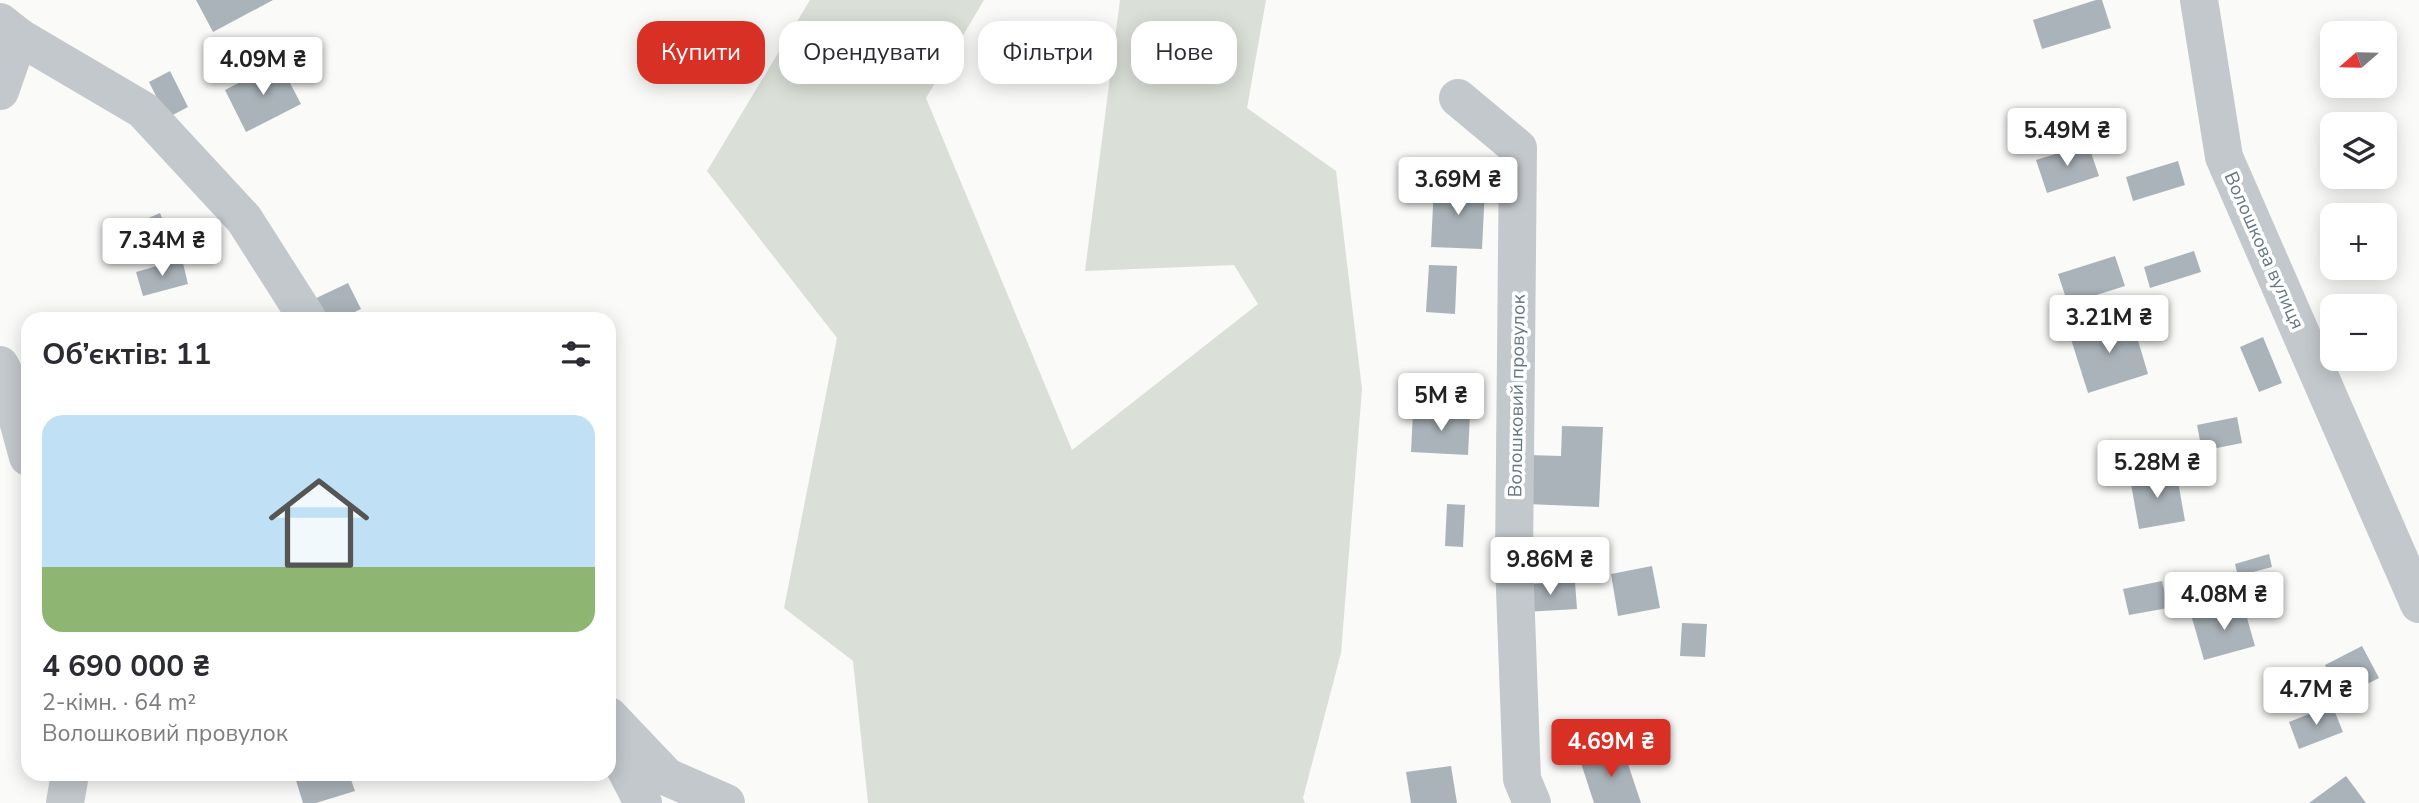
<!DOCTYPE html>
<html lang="uk">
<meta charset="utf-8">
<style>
body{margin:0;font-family:"Nunito Sans",sans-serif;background:#f2f2f3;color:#2b2b33;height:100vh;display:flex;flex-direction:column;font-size:26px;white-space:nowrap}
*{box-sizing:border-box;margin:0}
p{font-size:23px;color:#7c7c81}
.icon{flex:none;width:38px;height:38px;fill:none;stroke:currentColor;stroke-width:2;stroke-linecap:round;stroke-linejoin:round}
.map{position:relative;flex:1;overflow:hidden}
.details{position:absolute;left:21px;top:312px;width:595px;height:469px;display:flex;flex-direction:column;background:#fff;border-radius:21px;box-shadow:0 4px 18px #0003}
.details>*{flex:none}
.top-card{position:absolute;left:637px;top:21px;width:665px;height:63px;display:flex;gap:14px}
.needle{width:46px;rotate:250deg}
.controls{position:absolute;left:2320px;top:21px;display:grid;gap:14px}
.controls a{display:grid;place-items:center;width:77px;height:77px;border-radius:14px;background:#fff;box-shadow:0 4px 18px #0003;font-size:35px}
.price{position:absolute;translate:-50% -60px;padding:0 16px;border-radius:7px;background:#fff;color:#222;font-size:23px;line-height:46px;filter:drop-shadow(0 2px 4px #0008)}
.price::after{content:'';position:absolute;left:50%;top:42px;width:21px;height:16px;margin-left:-10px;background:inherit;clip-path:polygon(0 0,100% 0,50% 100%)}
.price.on{background:#d93025;color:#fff}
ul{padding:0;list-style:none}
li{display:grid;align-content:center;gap:14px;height:371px;padding:0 21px}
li+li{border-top:2px solid #e1e1e2}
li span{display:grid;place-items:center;height:217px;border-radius:21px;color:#555}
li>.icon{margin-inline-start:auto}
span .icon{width:126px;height:126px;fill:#fffc;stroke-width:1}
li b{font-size:30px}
h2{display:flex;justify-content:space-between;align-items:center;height:84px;padding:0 21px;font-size:30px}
.tag{padding:0 24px;border-radius:21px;background:#fff;box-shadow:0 4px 18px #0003;font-size:24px;line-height:63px}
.tag.on{background:#d93025;color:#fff}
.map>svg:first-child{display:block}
.green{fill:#dadfd7}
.building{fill:#aab3b9}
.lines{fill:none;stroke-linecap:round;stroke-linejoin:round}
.minor{stroke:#c3c8cc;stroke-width:38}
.labels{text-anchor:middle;stroke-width:7;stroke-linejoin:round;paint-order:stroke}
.street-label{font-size:19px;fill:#657683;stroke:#fff}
</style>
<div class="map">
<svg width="2419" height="803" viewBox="0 0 2419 803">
<rect width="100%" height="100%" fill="#fafaf8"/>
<polygon class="green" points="810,0 984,0 926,98 1072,450 1258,304 1234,265 1085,271 1120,0 1266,0 1247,108 1336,171 1362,389 1341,653 1303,798 1305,803 868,803 853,661 784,608 837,338 707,171"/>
<g class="building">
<polygon points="196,0 273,0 213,32"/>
<polygon points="2096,0 2102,0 2111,28 2042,49 2033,20"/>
<polygon points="279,62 301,104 246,132 225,90"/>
<polygon points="170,71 188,107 167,118 149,82"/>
<polygon points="2088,144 2099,176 2047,193 2036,160"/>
<polygon points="2178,161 2185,185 2133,201 2126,177"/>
<polygon points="1434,185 1485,188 1482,249 1431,247"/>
<polygon points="160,213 167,231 145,241 137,223"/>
<polygon points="2194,251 2201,272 2150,288 2144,267"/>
<polygon points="2115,256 2125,286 2068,304 2058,274"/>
<polygon points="182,259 188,284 143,296 136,272"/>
<polygon points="1429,265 1457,266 1455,314 1426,312"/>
<polygon points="348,283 361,309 342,318 319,318 310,301"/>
<polygon points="2131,317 2148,374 2088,393 2070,336"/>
<polygon points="2263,337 2282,383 2259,392 2240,347"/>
<polygon points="1413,412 1470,414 1468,455 1411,452"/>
<polygon points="2237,417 2242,443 2202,451 2197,425"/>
<polygon points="1562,426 1603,427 1599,507 1527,504 1529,455 1561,456"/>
<polygon points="2176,470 2185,521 2139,529 2130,478"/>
<polygon points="1447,504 1465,505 1463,547 1445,546"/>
<polygon points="2269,554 2272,567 2238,576 2235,564"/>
<polygon points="1652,566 1660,608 1618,616 1611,574"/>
<polygon points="2162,581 2168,608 2129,615 2123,589"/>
<polygon points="1575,582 1577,609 1524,612 1523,584"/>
<polygon points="2243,604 2255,646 2204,660 2192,618"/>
<polygon points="1682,623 1707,624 1705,657 1680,656"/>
<polygon points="2362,646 2379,678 2341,697 2325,665"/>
<polygon points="2332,705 2343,732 2299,749 2289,722"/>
<polygon points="1623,749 1641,803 1594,803 1581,763"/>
<polygon points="1451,766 1457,803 1411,803 1406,772"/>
<polygon points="294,774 349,774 355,791 316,803 303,803"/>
<polygon points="2346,776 2366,803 2309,803"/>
</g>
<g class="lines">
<g class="minor">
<polyline points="2199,0 2224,157 2419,604"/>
<polyline points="0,22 19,37 143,110 244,219 307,318"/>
<polyline points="0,91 19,37"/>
<polyline points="1458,98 1518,148 1514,562 1522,779 1532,803"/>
<polyline points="0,365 6,377 28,457"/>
<polyline points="609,716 667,777 726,803"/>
<polyline points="609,737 643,803"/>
<polyline points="65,803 70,774"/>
</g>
</g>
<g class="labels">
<g class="street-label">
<text transform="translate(2265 250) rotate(66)" y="7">Волошкова вулиця</text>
<text transform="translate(1516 396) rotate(-89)" y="7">Волошковий провулок</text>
</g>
</g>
</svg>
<div class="controls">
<a><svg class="needle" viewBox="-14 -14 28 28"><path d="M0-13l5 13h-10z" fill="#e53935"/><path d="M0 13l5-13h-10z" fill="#7c7c81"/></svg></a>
<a><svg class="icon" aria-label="layers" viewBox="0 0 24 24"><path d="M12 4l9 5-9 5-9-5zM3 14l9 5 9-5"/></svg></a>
<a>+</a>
<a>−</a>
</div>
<b class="price" style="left:263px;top:97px">4.09M ₴</b>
<b class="price" style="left:2067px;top:168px">5.49M ₴</b>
<b class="price" style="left:1458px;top:217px">3.69M ₴</b>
<b class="price" style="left:162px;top:278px">7.34M ₴</b>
<b class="price" style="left:2109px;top:355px">3.21M ₴</b>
<b class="price" style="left:1441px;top:433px">5M ₴</b>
<b class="price" style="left:2157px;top:500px">5.28M ₴</b>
<b class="price" style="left:1550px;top:597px">9.86M ₴</b>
<b class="price" style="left:2224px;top:632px">4.08M ₴</b>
<b class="price" style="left:2316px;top:727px">4.7M ₴</b>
<b class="price on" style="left:1611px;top:779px">4.69M ₴</b>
<div class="top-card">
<a class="tag on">Купити</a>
<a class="tag">Орендувати</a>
<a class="tag">Фільтри</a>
<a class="tag">Нове</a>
</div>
<section class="details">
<h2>Об’єктів: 11<svg class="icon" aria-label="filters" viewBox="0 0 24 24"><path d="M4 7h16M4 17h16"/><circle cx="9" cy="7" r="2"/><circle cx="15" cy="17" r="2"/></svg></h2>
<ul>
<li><span style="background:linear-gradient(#bfe0f5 70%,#8fb573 0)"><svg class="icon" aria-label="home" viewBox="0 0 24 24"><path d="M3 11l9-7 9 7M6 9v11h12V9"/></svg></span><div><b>4 690 000 ₴</b><p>2-кімн. · 64 m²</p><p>Волошковий провулок</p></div></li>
</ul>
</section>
</div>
